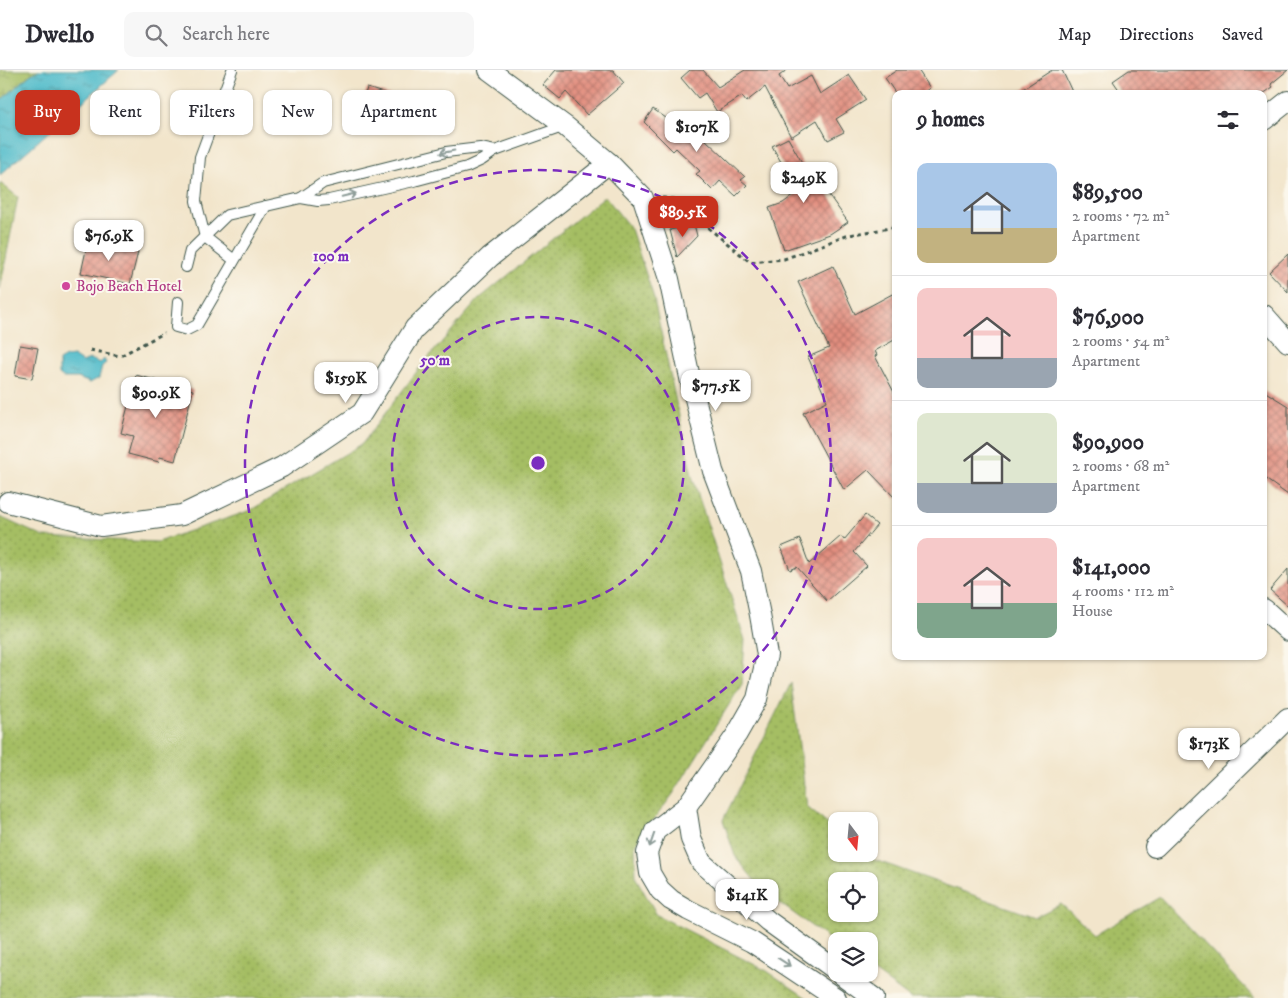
<!DOCTYPE html>
<meta charset="utf-8">
<style>
body{margin:0;font-family:"IM FELL DW Pica",serif;background:#f7f7f7;color:#2b2b33;height:100vh;display:flex;flex-direction:column;font-size:19px;white-space:nowrap}
*{box-sizing:border-box;margin:0}
p{font-size:16px;color:#7c7c81}
.icon{flex:none;width:28px;height:28px;fill:none;stroke:currentColor;stroke-width:2;stroke-linecap:round;stroke-linejoin:round}
.map{position:relative;flex:1;overflow:hidden}
.side{position:absolute;left:892px;top:20px;width:375px;height:570px;display:flex;flex-direction:column;background:#fff;border-radius:10px;box-shadow:0 1px 4px #0004}
.side>*{flex:none}
.guide{position:absolute;left:15px;top:20px;width:475px;height:45px;display:flex;gap:10px}
.needle{width:32px;rotate:164deg}
.controls{position:absolute;left:828px;top:742px;display:grid;gap:10px}
.controls a{display:grid;place-items:center;width:50px;height:50px;border-radius:10px;background:#fff;box-shadow:0 1px 4px #0004;font-size:25px}
.price{position:absolute;translate:-50% -42px;padding:0 11px;border-radius:10px;background:#fff;color:#222;font-size:16px;line-height:32px;filter:drop-shadow(0 1px 2px #0008)}
.price::after{content:'';position:absolute;left:50%;top:30px;width:15px;height:11px;margin-left:-8px;background:inherit;clip-path:polygon(0 0,100% 0,50% 100%)}
.price.current{background:#c8321e;color:#fff}
ul{padding:0;list-style:none}
li{display:flex;align-items:center;gap:15px;height:125px;padding:0 25px}
li+li{border-top:1px solid #e1e1e2}
li span{display:grid;place-items:center;flex:none;width:140px;height:100px;border-radius:10px;color:#555}
li>.icon{margin-inline-start:auto}
span .icon{width:60px;height:60px;fill:#fffc;stroke-width:1}
li b{font-size:21px}
h2{display:flex;justify-content:space-between;align-items:center;height:60px;padding:0 25px;font-size:21px}
.pill{padding:0 18px;border-radius:10px;background:#fff;box-shadow:0 1px 4px #0004;font-size:18px;line-height:45px}
.pill.current{background:#c8321e;color:#fff}
header{display:flex;align-items:center;gap:30px;box-sizing:border-box;height:70px;padding:0 25px;background:#fff;border-bottom:1px solid #e1e1e2}
header strong{font-size:24px}
nav{display:flex;gap:28px;margin-inline-start:auto;font-size:18px}
.search{width:350px;height:45px;background:#f7f7f7;display:flex;align-items:center;gap:12px;box-sizing:border-box;padding:0 18px;border-radius:10px;color:#7c7c81;font-size:19px}
.map>svg:first-child{display:block}
.grass{fill:url(#grass-dots);stroke:#627e4c;fill-rule:evenodd}
.wetland{fill:url(#wetland-marsh);stroke:#627e4c}
.water{fill:url(#water-ripples);stroke:#377c7f}
.building{fill:url(#building-cross-hatch)}
.lines{fill:none;stroke-linecap:round;stroke-linejoin:round}
.lane-casing{stroke:#3f564b;stroke-width:12}
.street-casing{stroke:#3f564b;stroke-width:22}
.path{stroke:#3f564b;stroke-width:3;stroke-dasharray:4 4;stroke-linecap:butt}
.lane{stroke:#fff;stroke-width:10}
.street{stroke:#fff;stroke-width:20}
.oneway{stroke:#8f9e9a}
.ring{fill:none;stroke:#7b2cbf;stroke-width:2.5;stroke-dasharray:9 6}
.hotel-dot{fill:#d1479c;stroke:#fbf7ec;stroke-width:2}
.labels{text-anchor:middle;stroke-width:4;stroke-linejoin:round;paint-order:stroke}
.hotel-label{font-size:15px;fill:#b23c85;stroke:#fbf7ec;text-anchor:start}
.centre{fill:#7b2cbf;stroke:#fbf7ec;stroke-width:2.5}
.ring-label{font-size:15px;text-anchor:middle;font-weight:bold;fill:#7b2cbf;stroke:#fbf7ec;stroke-width:4;stroke-linejoin:round;paint-order:stroke}
</style>
<header>
<strong>Dwello</strong>
<div class="search"><svg class="icon" aria-label="search" viewBox="0 0 24 24"><circle cx="10" cy="10" r="6"/><path d="M15 15l6 6"/></svg>Search here</div>
<nav><a>Map</a><a>Directions</a><a>Saved</a></nav>
</header>
<div class="map">
<svg width="1288" height="928" viewBox="0 0 1288 928">
<defs>
<pattern id="grass-dots" width="8" height="8" patternUnits="userSpaceOnUse" patternTransform="scale(1.25)"><rect width="8" height="8" fill="#a5be63"/><path d="M2 2h.1M6 6h.1" fill="none" stroke="#869c52" stroke-width="1.8" stroke-linecap="round"/></pattern>
<pattern id="wetland-marsh" width="20" height="14" patternUnits="userSpaceOnUse" patternTransform="scale(1.25)"><rect width="20" height="14" fill="#a5be63"/><path d="M1 5h8M5 5V1M11 12h8M15 12V8" fill="none" stroke="#869c52"/></pattern>
<pattern id="water-ripples" width="26" height="14" patternUnits="userSpaceOnUse" patternTransform="scale(1.25)"><rect width="26" height="14" fill="#4fbbca"/><path d="M2 4q2-2 4 0t4 0M15 11q2-2 4 0t4 0" fill="none" stroke="#4199a5"/></pattern>
<pattern id="building-cross-hatch" width="8" height="8" patternUnits="userSpaceOnUse" patternTransform="scale(1.25)"><rect width="8" height="8" fill="#e28e7f"/><path d="M0 0l8 8M0 8l8-8" fill="none" stroke="#b77569"/></pattern>
</defs>
<rect width="100%" height="100%" fill="#fbf7ec"/>
<filter id="ink" filterUnits="userSpaceOnUse"><feTurbulence type="fractalNoise" baseFrequency=".02" numOctaves="2"/><feDisplacementMap in="SourceGraphic" scale="10" xChannelSelector="R" yChannelSelector="G"/><feConvolveMatrix kernelMatrix="1 2 1 2 8 2 1 2 1" color-interpolation-filters="sRGB"/></filter>
<filter id="wash" filterUnits="userSpaceOnUse"><feTurbulence type="fractalNoise" baseFrequency=".0096" numOctaves="4" result="noise"/><feDisplacementMap in="SourceGraphic" scale="20" xChannelSelector="R" yChannelSelector="G"/><feGaussianBlur stdDeviation="1.12" result="paint"/><feColorMatrix in="noise" values="0 0 0 0 0 0 0 0 0 0 0 0 0 0 0 0 0 1.4 0 .05"/><feComposite in="paint" operator="in"/></filter>
<g filter="url(#wash)">
<rect width="100%" height="100%" fill="#f2e5cb"/>
<g class="grass">
<polygon points="0,113 18,127 0,219"/>
<polygon points="605,126 631,159 653,225 692,406 745,570 742,614 673,724 635,775 636,808 657,845 767,901 807,928 0,928 0,447 44,467 157,472 249,441 362,374 421,296 479,229"/>
<path d="M791,613L807,737L836,761V784H866L872,789L1035,847L1061,834L1095,865L1160,827L1255,928H910L869,898V871H836V874L763,821L735,786L723,750ZM836,811H869V844H836Z"/>
</g>
<polygon class="wetland" points="0,0 39,0 30,5 0,31"/>
<g class="water">
<polygon points="39,0 119,0 0,105 0,31 30,5"/>
<polygon points="73,286 82,292 90,289 100,293 104,289 106,293 102,296 99,308 90,313 78,308 63,308 59,305 59,291 66,287"/>
</g>
<g id="blocks">
<g class="building">
<polygon points="556,0 613,0 624,13 587,45 566,22 560,29 543,15"/>
<polygon points="690,0 703,0 718,17 745,0 787,0 779,6 787,19 811,6 820,24 849,5 866,30 836,49 844,62 828,70 817,50 791,67 765,17 746,32 742,26 717,42 705,23 698,28 681,8"/>
<polygon points="897,0 918,0 930,18 921,24 896,24 885,8"/>
<polygon points="1052,0 1062,0 1073,24 1015,24"/>
<polygon points="1129,0 1288,0 1271,14 1273,17 1263,24 1122,24 1113,11"/>
<polygon points="367,18 400,28 390,60 357,49"/>
<polygon points="653,39 679,57 685,50 745,107 741,110 747,115 736,126 720,111 712,120 696,104 700,101 676,78 673,81 644,52"/>
<polygon points="788,68 812,110 816,107 848,152 830,164 784,180 769,138 783,133 798,122 772,76"/>
<polygon points="694,154 697,166 677,187 670,160"/>
<polygon points="88,171 138,182 130,214 81,203"/>
<polygon points="1288,184 1288,222 1269,202"/>
<polygon points="833,196 855,244 896,222 896,269 875,281 877,285 875,286 896,326 896,429 868,400 844,420 803,343 827,331 808,287 829,278 798,212"/>
<polygon points="20,275 38,278 32,309 15,306"/>
<polygon points="136,305 193,320 175,391 160,387 159,392 128,384 133,366 121,363"/>
<polygon points="1264,321 1288,336 1288,425 1264,408"/>
<polygon points="865,445 877,455 854,482 867,496 827,531 797,497 790,500 781,477 800,469 809,494 841,466 844,470"/>
<polygon points="1288,499 1288,536 1270,520"/>
</g>
</g>
</g>
<g filter="url(#ink)">
<use href="#blocks" fill-opacity="0" stroke="#3f564b" stroke-width="1"/>
<g class="lines">
<defs>
<g id="lane">
<polyline points="232,0 200,87 196,131 205,167 234,190"/>
<polyline points="301,128 323,113 446,82 480,78 495,81"/>
<polyline points="186,197 190,181 227,145 301,128 318,131 329,130 414,111 467,97 482,90 495,81 565,56"/>
<polyline points="178,232 176,257 187,260 197,255 266,136"/>
</g>
<g id="street">
<polyline points="489,0 565,56 609,93 643,128 669,209 690,308 713,401 751,501 760,545 767,585 757,629 737,664 686,737 655,761 647,783 650,803 660,820 671,830 688,840 752,872 836,928"/>
<polyline points="1264,50 1288,31"/>
<polyline points="1264,245 1288,272"/>
<polyline points="8,432 101,456 182,445 282,397 362,343 415,258 490,187 609,93"/>
<polyline points="1264,539 1288,561"/>
<polyline points="686,737 691,769 701,792 768,851 836,900"/>
<polyline points="1155,777 1288,648"/>
<polyline points="841,904 874,928"/>
</g>
</defs>
<use href="#lane" class="lane-casing"/>
<use href="#street" class="street-casing"/>
<g class="path">
<polyline points="662,128 673,129 750,192 784,189 849,165 896,157"/>
<polyline points="90,280 120,286 164,263"/>
</g>
<use href="#lane" class="lane"/>
<use href="#street" class="street"/>
</g>
<defs><path id="oneway-shaft" d="M-6 0H5M1.5-3L5.5 0L1.5 3" fill="none" stroke-width="1.6" stroke-linecap="round" stroke-linejoin="round" transform="scale(1.25)"/></defs>
<g class="oneway">
<use href="#oneway-shaft" transform="translate(447 82) rotate(169)"/>
<use href="#oneway-shaft" transform="translate(349 125) rotate(-13)"/>
<use href="#oneway-shaft" transform="translate(652 770) rotate(109)"/>
<use href="#oneway-shaft" transform="translate(784 892) rotate(33)"/>
</g>
</g>
<g class="ring">
<circle cx="538" cy="393" r="146"/>
<circle cx="538" cy="393" r="293"/>
</g>
<circle class="hotel-dot" cx="66" cy="216" r="5"/>
<g class="labels">
<g class="hotel-label">
<text x="76" y="221">Bojo Beach Hotel</text>
</g>
</g>
<circle cx="538" cy="393" r="8" class="centre"/>
<g class="ring-label">
<text x="331" y="191">100 m</text>
<text x="435" y="295">50 m</text>
</g>
</svg>
<div class="controls">
<a><svg class="needle" viewBox="-14 -14 28 28"><path d="M0-13l5 13h-10z" fill="#e53935"/><path d="M0 13l5-13h-10z" fill="#7c7c81"/></svg></a>
<a><svg class="icon" aria-label="locate" viewBox="0 0 24 24"><circle cx="12" cy="12" r="6"/><path d="M12 2v4M12 18v4M2 12h4M18 12h4"/></svg></a>
<a><svg class="icon" aria-label="layers" viewBox="0 0 24 24"><path d="M12 4l9 5-9 5-9-5zM3 14l9 5 9-5"/></svg></a>
</div>
<b class="price" style="left:697px;top:83px">$107K</b>
<b class="price" style="left:804px;top:134px">$249K</b>
<b class="price current" style="left:683px;top:168px">$89.5K</b>
<b class="price" style="left:109px;top:192px">$76.9K</b>
<b class="price" style="left:346px;top:334px">$159K</b>
<b class="price" style="left:716px;top:342px">$77.5K</b>
<b class="price" style="left:156px;top:349px">$90.9K</b>
<b class="price" style="left:1209px;top:700px">$173K</b>
<b class="price" style="left:747px;top:851px">$141K</b>
<div class="guide">
<a class="pill current">Buy</a>
<a class="pill">Rent</a>
<a class="pill">Filters</a>
<a class="pill">New</a>
<a class="pill">Apartment</a>
</div>
<section class="side">
<h2>9 homes<svg class="icon" aria-label="filters" viewBox="0 0 24 24"><path d="M4 7h16M4 17h16"/><circle cx="9" cy="7" r="2"/><circle cx="15" cy="17" r="2"/></svg></h2>
<ul>
<li><span style="background:linear-gradient(#a9c7e8 65%,#c2b280 0)"><svg class="icon" aria-label="home" viewBox="0 0 24 24"><path d="M3 11l9-7 9 7M6 9v11h12V9"/></svg></span><div><b>$89,500</b><p>2 rooms · 72 m²</p><p>Apartment</p></div></li>
<li><span style="background:linear-gradient(#f6c9c9 70%,#9aa5b1 0)"><svg class="icon" aria-label="home" viewBox="0 0 24 24"><path d="M3 11l9-7 9 7M6 9v11h12V9"/></svg></span><div><b>$76,900</b><p>2 rooms · 54 m²</p><p>Apartment</p></div></li>
<li><span style="background:linear-gradient(#dfe7d0 70%,#9aa5b1 0)"><svg class="icon" aria-label="home" viewBox="0 0 24 24"><path d="M3 11l9-7 9 7M6 9v11h12V9"/></svg></span><div><b>$90,900</b><p>2 rooms · 68 m²</p><p>Apartment</p></div></li>
<li><span style="background:linear-gradient(#f6c9c9 65%,#7fa58c 0)"><svg class="icon" aria-label="home" viewBox="0 0 24 24"><path d="M3 11l9-7 9 7M6 9v11h12V9"/></svg></span><div><b>$141,000</b><p>4 rooms · 112 m²</p><p>House</p></div></li>
</ul>
</section>
</div>
